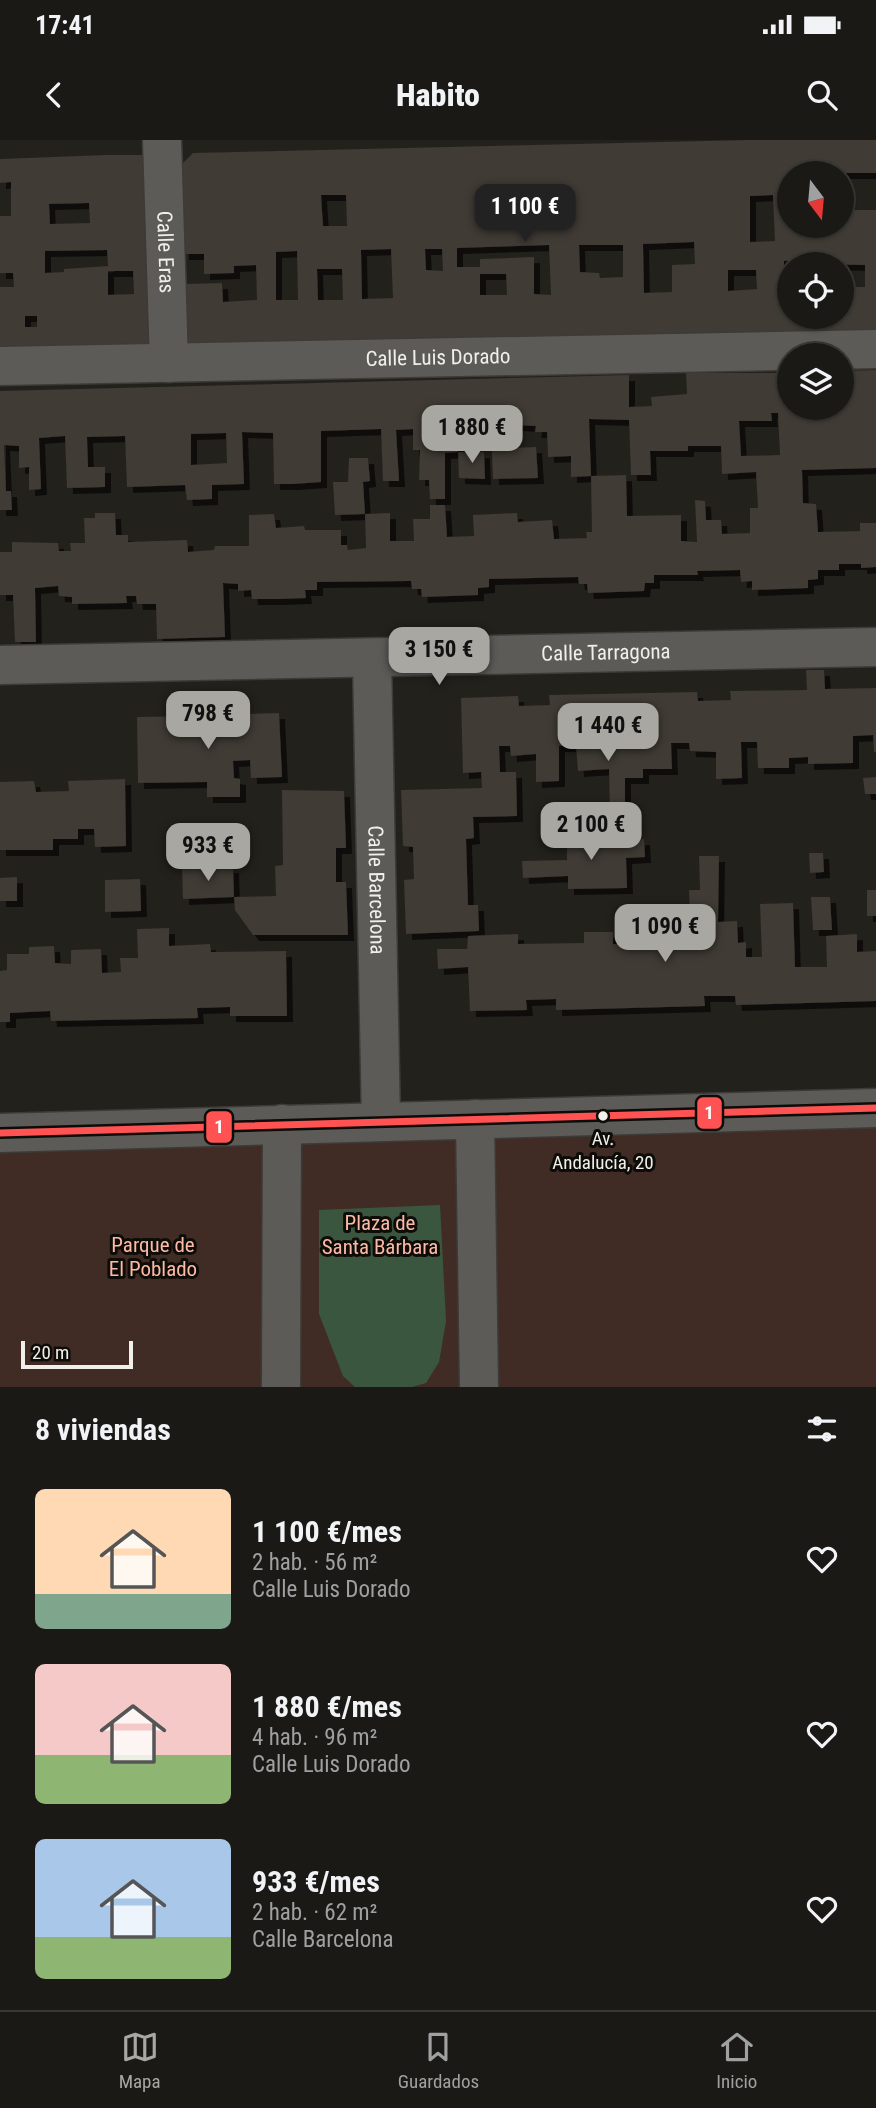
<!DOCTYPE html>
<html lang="es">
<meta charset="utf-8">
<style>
body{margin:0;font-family:"Roboto Condensed",sans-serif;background:#23221e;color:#f1f3f6;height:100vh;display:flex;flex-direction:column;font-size:26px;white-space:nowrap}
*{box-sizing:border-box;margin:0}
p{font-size:23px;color:#9fa0a0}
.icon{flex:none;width:38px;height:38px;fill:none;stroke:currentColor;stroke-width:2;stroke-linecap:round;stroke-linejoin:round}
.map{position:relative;height:1247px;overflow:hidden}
.panel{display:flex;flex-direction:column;background:#1a1915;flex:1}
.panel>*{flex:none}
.needle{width:46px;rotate:164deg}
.tools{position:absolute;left:777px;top:21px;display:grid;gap:14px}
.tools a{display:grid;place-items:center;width:77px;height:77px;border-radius:50%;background:#1a1915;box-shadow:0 2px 5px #0004,0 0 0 2px #383834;font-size:35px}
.scale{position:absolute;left:21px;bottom:18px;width:112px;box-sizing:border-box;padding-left:7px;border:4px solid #f0efe9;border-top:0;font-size:19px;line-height:24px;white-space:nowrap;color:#f0efe9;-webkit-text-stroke:5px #0d0c08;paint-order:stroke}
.price{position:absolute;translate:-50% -60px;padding:0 16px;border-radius:14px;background:#a8a7a1;color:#111;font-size:23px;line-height:46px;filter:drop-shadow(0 2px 4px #0008)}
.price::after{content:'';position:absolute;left:50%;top:42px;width:21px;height:16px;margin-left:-10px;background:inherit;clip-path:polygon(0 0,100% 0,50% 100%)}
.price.selected{background:#222;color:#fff}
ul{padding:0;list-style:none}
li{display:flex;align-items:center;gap:21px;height:175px;padding:0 35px}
li span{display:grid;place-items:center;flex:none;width:196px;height:140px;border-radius:10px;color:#555}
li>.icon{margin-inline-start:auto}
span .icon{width:84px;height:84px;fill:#fffc;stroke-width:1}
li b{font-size:30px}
h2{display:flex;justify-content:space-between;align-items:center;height:84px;padding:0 35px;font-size:30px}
.status{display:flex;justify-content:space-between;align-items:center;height:49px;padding:0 35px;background:#1a1915;direction:ltr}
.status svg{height:19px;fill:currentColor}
header{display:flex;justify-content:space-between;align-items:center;height:91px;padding:0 35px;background:#1a1915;font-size:32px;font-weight:800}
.tabs{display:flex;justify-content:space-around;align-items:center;height:98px;border-top:2px solid #383834;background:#1a1915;font-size:19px;color:#9fa0a0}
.tabs a{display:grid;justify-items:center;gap:4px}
.tabs .selected{color:#a8a7a1}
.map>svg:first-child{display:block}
.green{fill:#402c25}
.water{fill:#3a563f}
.building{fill:#3f3a34;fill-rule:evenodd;filter:url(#shadow)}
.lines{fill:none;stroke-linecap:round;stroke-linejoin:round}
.minor-casing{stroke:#3c3b38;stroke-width:41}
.minor{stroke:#5c5b58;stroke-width:38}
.bus-1-casing{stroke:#0d0c08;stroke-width:12}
.bus-1{stroke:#ff5353;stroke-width:7}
.bus-dot{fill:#f0efe9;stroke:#0d0c08;stroke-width:2.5}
.labels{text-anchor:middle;stroke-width:6;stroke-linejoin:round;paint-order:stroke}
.bus-label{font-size:19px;fill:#f0efe9;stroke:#0d0c08}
.street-label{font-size:21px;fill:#f0efe9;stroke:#0d0c08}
.park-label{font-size:21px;fill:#fcb9a4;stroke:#0d0c08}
.line-badge{stroke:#0d0c08;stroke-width:2.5}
.badge-label{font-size:19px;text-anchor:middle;font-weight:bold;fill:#fff}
</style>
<div class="status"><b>17:41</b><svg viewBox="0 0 49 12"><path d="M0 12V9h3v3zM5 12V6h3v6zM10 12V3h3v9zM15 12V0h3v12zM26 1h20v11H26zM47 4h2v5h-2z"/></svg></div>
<header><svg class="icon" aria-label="back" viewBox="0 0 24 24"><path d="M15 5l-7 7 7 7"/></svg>Habito<svg class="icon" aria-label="search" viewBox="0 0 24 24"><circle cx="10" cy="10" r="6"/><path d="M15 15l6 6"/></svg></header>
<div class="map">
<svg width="876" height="1247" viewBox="0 0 876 1247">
<defs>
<filter id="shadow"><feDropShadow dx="6" dy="6" stdDeviation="0" flood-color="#0009"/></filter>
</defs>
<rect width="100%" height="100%" fill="#22211c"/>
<polygon class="green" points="876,968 876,1247 0,1247 0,993"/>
<polygon class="water" points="440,1065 446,1181 439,1222 426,1243 412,1247 355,1247 343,1236 319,1174 319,1070"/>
<g class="building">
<path d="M748,0H876V33H789V86H842V70H876V192L186,208L184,144L222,143L223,162L257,160L256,125L234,126V133L204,134V114H183L182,24L193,13ZM321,55H346L347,86H323ZM773,55L775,101L750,102V56ZM694,102L695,124L672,125V152L644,153L643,104ZM549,105L551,155L534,154V117L480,119V127H457V108ZM579,105H623V137L600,138L599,133L580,132ZM391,109L393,158L362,159L361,110ZM425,109H442L443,131L426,130ZM297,111L298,160H276V112ZM811,119V124L865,125V147H842V177H789V135H784V121ZM317,129H342L343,160H318ZM728,130H756L757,149L728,151ZM480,134H506L507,155H480Z"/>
<path d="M106,15H148L153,209L0,213V147H14L13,133H0V76H11V42L0,43V19ZM89,63L90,83L50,84L49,64ZM107,110L108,126L64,129V132L45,133V111ZM108,131H133L134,154L108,155ZM25,176H37V187H25Z"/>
<path d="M876,230V328L802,330L803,363L816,364L818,392L860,391V383H876V427L861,428V424H839V430H818V439L808,440V448L752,450V441L741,442L740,430L697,431L698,435H654V443H645L644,451L588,453L587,444H579L578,437L489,439V447L478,448V455L422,457L421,449H412L411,441L317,442V450H305L306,458L278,459H252L251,450L238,451V444L223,443L225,497L157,499L156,464H137L136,456H126L127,463L72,464V457L59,456L58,446L35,448L36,502H15L13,455H0V412H12V402L58,403L59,411H71L70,403H85L84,378H95V373H115L116,395H128V402L187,400L188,412L214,410L215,406H249V375L274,374L276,388L304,386L305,390H341V405H347L348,410L366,408L365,374L390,373V401H414L413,379H430V365H445L447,397L474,396L473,375L517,373L518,382L552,380L554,399L587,398L586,392H592L591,336L626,335L627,376L681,375V401L697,402L695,360L705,361L706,380H721L722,394L750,393V368H758L756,332L722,334L721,306H688V311H650L651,335H631L629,280L589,279L591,336L571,337V316L548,317L547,292H535L536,286L513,285V308L536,307L538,338L493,339L491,287L458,288V312L445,313V359H430L429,340H419L420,310H413V289L396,290L399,341H383L381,289L321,291V342L293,344H274L273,293L242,292L244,344L212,345V359L187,360L185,345L127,347L125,296L87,297L88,327H105V347L67,348L65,296L39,298L41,349L29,350V327L19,328V306L4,305L6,351H11L12,370H0V251L629,235V267L652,266L651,257L687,254L686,233H789V268H842V231ZM771,273H778L780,315L741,316L739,281H772ZM226,293L227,323L191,325V294Z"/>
<polygon points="458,312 484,312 485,339 459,338"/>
<polygon points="349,318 368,318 370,341 363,342 365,374 335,375 333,342 348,342"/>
<polygon points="806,530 824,530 825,549 876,548 876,612 874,612 873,595 853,596 853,623 808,624 808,617 789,618 789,628 758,628 757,602 741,602 742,638 716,639 716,612 690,611 689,603 671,603 672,629 643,629 643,638 625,638 625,675 610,675 609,629 578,631 576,606 559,606 559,641 536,642 536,614 511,616 510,606 499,606 500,632 516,632 517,676 473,677 474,698 466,699 468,765 478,765 479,791 406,794 404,740 414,739 413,707 403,706 401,650 482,648 481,632 463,633 461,558 518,556 519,566 550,565 549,555 697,552 698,561 731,560 730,551 807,550"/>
<polygon points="279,573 282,637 251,638 250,620 233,621 234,638 240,639 240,657 207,657 207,642 138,643 137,577 191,576 191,584 222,584 221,575"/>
<polygon points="876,637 876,654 865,654 863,638"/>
<polygon points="125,639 126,706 95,707 94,689 78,689 78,699 53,699 53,710 0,710 0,642 34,641 36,652 69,651 68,641"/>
<polygon points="282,650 344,651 346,708 336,708 336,742 346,742 348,795 253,795 235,770 234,757 276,756 275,726 283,725"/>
<polygon points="626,694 626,700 644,699 645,717 626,718 627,748 568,749 568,736 523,738 522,721 567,720 567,696"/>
<polygon points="809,713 823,713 824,732 810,733"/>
<polygon points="699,716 719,716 718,782 737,781 738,803 746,802 746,817 762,817 760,764 793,763 795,827 827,827 826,796 857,794 857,812 876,811 876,861 736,865 735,856 704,856 705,866 556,870 556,859 526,860 527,870 470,871 468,827 438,829 437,809 467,809 468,796 518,794 518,804 584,803 584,792 613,792 613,804 629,805 628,793 645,792 644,776 678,775 680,809 691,810 689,750 700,750"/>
<polygon points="233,727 234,757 183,759 182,728"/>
<polygon points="17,737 17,761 0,761 0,738"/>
<polygon points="140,739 141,771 105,772 105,740"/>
<rect x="867" y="750" width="9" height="26"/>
<polygon points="811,757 830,757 832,790 813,790"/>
<polygon points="169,788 169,806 210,804 211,812 286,811 287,876 230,876 230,867 197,868 198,878 51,881 50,871 29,872 10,873 10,882 0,882 0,831 7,830 7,814 29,814 29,807 54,806 55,823 71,824 71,810 101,809 102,833 121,832 120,818 138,818 137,789"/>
</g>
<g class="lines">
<defs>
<g id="minor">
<path id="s1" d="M162,0L169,223"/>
<path id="s2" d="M0,226L876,209"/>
<path id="s3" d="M372,519L381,981"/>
<path id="s4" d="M0,525L876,507"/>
<polyline points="475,979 479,1247"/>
<polyline points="0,993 876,968"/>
<polyline points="281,1247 282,984"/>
</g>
</defs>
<use href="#minor" class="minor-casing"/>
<use href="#minor" class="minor"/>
<defs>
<polyline id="bus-1" points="0,993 876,968"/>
</defs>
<use href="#bus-1" class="bus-1-casing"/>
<use href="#bus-1" class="bus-1"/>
</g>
<circle class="bus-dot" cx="603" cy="976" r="6"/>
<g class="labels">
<g class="bus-label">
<text x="603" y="1005">Av.<tspan x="603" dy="24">Andalucía, 20</tspan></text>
</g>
<g class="street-label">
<text dy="7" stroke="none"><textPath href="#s1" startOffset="112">Calle Eras</textPath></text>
<text dy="7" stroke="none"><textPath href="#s2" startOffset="438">Calle Luis Dorado</textPath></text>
<text dy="7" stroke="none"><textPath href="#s4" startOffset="606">Calle Tarragona</textPath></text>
<text dy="7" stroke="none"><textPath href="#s3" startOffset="231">Calle Barcelona</textPath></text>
</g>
<g class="park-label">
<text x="380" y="1090">Plaza de<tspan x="380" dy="24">Santa Bárbara</tspan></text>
<text x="153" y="1112">Parque de<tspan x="153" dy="24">El Poblado</tspan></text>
</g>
</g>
<g class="line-badge">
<rect x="696" y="956" width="27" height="34" rx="7" fill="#ff5353"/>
<rect x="205" y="970" width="28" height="34" rx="7" fill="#ff5353"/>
</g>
<g class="badge-label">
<text x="709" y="979">1</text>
<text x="219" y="993">1</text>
</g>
</svg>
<div class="tools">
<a><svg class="needle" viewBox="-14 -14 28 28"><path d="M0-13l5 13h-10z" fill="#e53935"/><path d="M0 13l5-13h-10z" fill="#9fa0a0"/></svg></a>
<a><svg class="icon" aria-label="locate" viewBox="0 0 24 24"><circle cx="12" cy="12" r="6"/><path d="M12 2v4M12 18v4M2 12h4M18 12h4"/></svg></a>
<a><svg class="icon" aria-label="layers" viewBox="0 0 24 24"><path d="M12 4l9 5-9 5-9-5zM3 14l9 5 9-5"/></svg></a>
</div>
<div class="scale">20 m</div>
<b class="price selected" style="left:525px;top:104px">1 100 €</b>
<b class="price" style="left:472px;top:325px">1 880 €</b>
<b class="price" style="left:439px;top:547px">3 150 €</b>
<b class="price" style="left:208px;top:611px">798 €</b>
<b class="price" style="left:608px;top:623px">1 440 €</b>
<b class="price" style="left:591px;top:722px">2 100 €</b>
<b class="price" style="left:208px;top:743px">933 €</b>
<b class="price" style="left:665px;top:824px">1 090 €</b>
</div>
<section class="panel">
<h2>8 viviendas<svg class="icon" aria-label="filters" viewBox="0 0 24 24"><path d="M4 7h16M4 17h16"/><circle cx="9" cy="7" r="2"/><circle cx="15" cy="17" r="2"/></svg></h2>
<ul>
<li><span style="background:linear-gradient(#ffd9b3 75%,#7fa58c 0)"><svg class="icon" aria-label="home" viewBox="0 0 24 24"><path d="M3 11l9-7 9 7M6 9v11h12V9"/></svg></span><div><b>1 100 €/mes</b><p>2 hab. · 56 m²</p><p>Calle Luis Dorado</p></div><svg class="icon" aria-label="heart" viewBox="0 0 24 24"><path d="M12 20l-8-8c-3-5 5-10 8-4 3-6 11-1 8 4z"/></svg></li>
<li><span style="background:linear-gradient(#f6c9c9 65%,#8fb573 0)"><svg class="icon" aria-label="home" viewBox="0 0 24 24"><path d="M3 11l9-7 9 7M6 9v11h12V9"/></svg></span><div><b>1 880 €/mes</b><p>4 hab. · 96 m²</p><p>Calle Luis Dorado</p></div><svg class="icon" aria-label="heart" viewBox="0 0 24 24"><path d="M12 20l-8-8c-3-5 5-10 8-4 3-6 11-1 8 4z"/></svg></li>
<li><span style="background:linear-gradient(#a9c7e8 70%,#8fb573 0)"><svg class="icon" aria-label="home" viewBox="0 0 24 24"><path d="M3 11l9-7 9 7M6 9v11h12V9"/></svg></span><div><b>933 €/mes</b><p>2 hab. · 62 m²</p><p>Calle Barcelona</p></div><svg class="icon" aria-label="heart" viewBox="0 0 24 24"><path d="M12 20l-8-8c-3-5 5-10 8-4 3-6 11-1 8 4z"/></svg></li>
</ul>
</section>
<nav class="tabs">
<a class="selected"><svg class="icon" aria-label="map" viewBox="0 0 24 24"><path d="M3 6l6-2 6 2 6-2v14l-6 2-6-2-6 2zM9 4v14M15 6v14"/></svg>Mapa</a>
<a><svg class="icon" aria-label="saved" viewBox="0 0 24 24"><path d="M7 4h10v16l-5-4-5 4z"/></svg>Guardados</a>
<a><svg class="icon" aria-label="home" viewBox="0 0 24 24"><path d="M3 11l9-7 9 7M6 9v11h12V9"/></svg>Inicio</a>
</nav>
